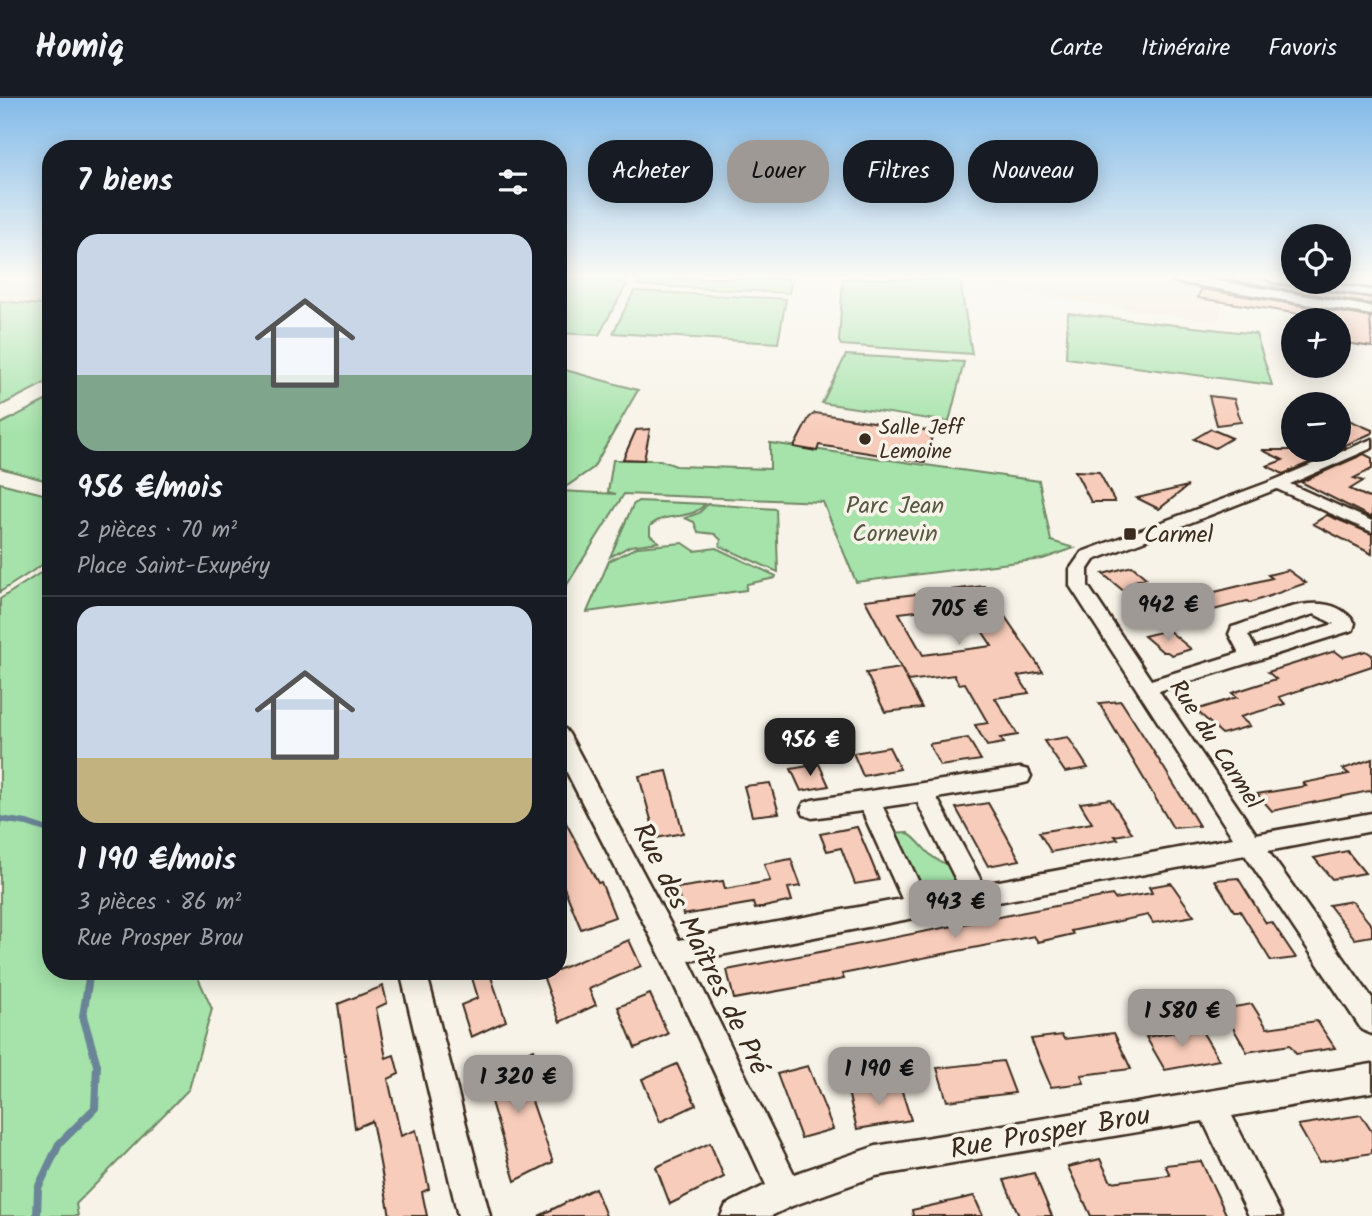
<!DOCTYPE html>
<html lang="fr">
<meta charset="utf-8">
<style>
body{margin:0;font-family:Kalam,sans-serif;background:#242831;color:#f1f3f6;height:100vh;display:flex;flex-direction:column;font-size:26px;white-space:nowrap}
*{box-sizing:border-box;margin:0}
p{font-size:23px;color:#9ea1a6}
.icon{flex:none;width:38px;height:38px;fill:none;stroke:currentColor;stroke-width:2;stroke-linecap:round;stroke-linejoin:round}
.map{position:relative;flex:1;overflow:hidden}
.drawer{position:absolute;left:42px;top:42px;width:525px;height:840px;display:flex;flex-direction:column;background:#171b24;border-radius:28px;box-shadow:0 4px 18px #0003}
.drawer>*{flex:none}
.top-card{position:absolute;left:588px;top:42px;width:665px;height:63px;display:flex;gap:14px}
.buttons{position:absolute;left:1281px;top:126px;display:grid;gap:14px}
.buttons a{display:grid;place-items:center;width:70px;height:70px;border-radius:50%;background:#171b24;box-shadow:0 4px 18px #0003;font-size:35px}
.price{position:absolute;translate:-50% -60px;padding:0 16px;border-radius:14px;background:#9f9995;color:#111;font-size:23px;line-height:46px;filter:drop-shadow(0 2px 4px #0008)}
.price::after{content:'';position:absolute;left:50%;top:42px;width:21px;height:16px;margin-left:-10px;background:inherit;clip-path:polygon(0 0,100% 0,50% 100%)}
.price.current{background:#222;color:#fff}
ul{padding:0;list-style:none}
li{display:grid;align-content:center;gap:14px;height:371px;padding:0 35px}
li+li{border-top:2px solid #363941}
li span{display:grid;place-items:center;height:217px;border-radius:21px;color:#555}
li>.icon{margin-inline-start:auto}
span .icon{width:126px;height:126px;fill:#fffc;stroke-width:1}
li b{font-size:30px}
h2{display:flex;justify-content:space-between;align-items:center;height:84px;padding:0 35px;font-size:30px}
.chip{padding:0 24px;border-radius:28px;background:#171b24;box-shadow:0 4px 18px #0003;font-size:24px;line-height:63px}
.chip.current{background:#9f9995;color:#111}
header{display:flex;align-items:center;gap:42px;box-sizing:border-box;height:98px;padding:0 35px;background:#171b24;border-bottom:2px solid #363941}
header strong{font-size:33px}
nav{display:flex;gap:38px;margin-inline-start:auto;font-size:24px}
.map>svg:first-child{display:block}
.built{fill:#f7e7da}
.green{fill:#a5e3aa;stroke:#708664;stroke-width:2}
.lines{fill:none;stroke-linecap:round;stroke-linejoin:round}
.stream-far1{stroke:#6a8597;stroke-width:6}
.stream{stroke:#6a8597;stroke-width:8}
.building{fill:#f8ccba;stroke:#3b2a1e;stroke-width:2;fill-rule:evenodd}
.minor-casing{stroke:#3b2a1e;stroke-width:5}
.tertiary-casing{stroke:#3b2a1e;stroke-width:6}
.minor{fill:#f7f3e8;fill-rule:evenodd}
.tertiary{fill:#f7f3e8;fill-rule:evenodd}
.poi-dot{fill:#3b2a1e;stroke:#f7f3e8;stroke-width:2.5}
.labels{text-anchor:middle;stroke-width:7;stroke-linejoin:round;paint-order:stroke}
.far-poi-label{font-size:21px;fill:#3b2a1e;stroke:#f7f3e8;text-anchor:start}
.park-label{font-size:24px;fill:#565841;stroke:#f7f3e8}
.poi-label{font-size:24px;fill:#3b2a1e;stroke:#f7f3e8;text-anchor:start}
.street-label{font-size:24px;fill:#3b2a1e;stroke:#f7f3e8}
.near-street-label{font-size:28px;fill:#3b2a1e;stroke:#f7f3e8}
</style>
<header>
<strong>Homiq</strong>
<nav><a>Carte</a><a>Itinéraire</a><a>Favoris</a></nav>
</header>
<div class="map">
<svg width="1372" height="1118" viewBox="0 0 1372 1118">
<rect width="100%" height="100%" fill="#f7f3e8"/>
<filter id="ink" filterUnits="userSpaceOnUse"><feTurbulence type="fractalNoise" baseFrequency=".0143" numOctaves="2"/><feDisplacementMap in="SourceGraphic" scale="14" xChannelSelector="R" yChannelSelector="G"/><feConvolveMatrix kernelMatrix="1 2 1 2 8 2 1 2 1" color-interpolation-filters="sRGB"/></filter>
<g filter="url(#ink)">
<g class="built">
<polygon points="0,180 51,180 51,208 0,203"/>
<polygon points="985,180 1146,180 1228,194 1217,224 995,191"/>
</g>
<g class="green">
<polygon points="558,180 630,180 599,237 558,235"/>
<polygon points="642,180 792,180 789,195 638,187"/>
<polygon points="843,180 957,181 960,183 972,256 841,247 839,243"/>
<polygon points="634,193 786,201 778,245 613,235"/>
<polygon points="0,203 51,208 51,282 0,308"/>
<polygon points="1068,215 1256,236 1272,287 1066,260"/>
<polygon points="846,257 964,264 949,324 822,305"/>
<polygon points="558,270 638,292 593,370 560,393 616,396 608,394 613,362 660,362 676,368 770,371 770,345 1039,383 1051,443 1074,450 1043,461 856,484 823,404 624,396 558,501"/>
<polygon points="51,300 51,384 0,370 0,326"/>
<polygon points="0,385 51,398 51,461 0,494"/>
<path d="M638,403L705,406C690,424 665,413 650,428V437L659,444L630,448L610,459L633,407Z"/>
<polygon points="708,406 776,411 778,474 720,448 721,442 715,436 698,434 694,424 685,420 699,415"/>
<polygon points="683,445 695,453 716,450 776,478 775,480 747,486 746,492 587,514 609,463 637,449"/>
<polygon points="51,468 51,873 195,873 212,911 189,991 76,1106 78,1118 0,1118 0,501"/>
<path d="M906,734C923,743 928,764 950,766L958,781L951,792L935,795L919,787L894,735Z"/>
</g>
<g class="lines">
<polyline class="stream-far1" points="0,721 27,725 51,733"/>
<polyline class="stream" points="37,1118 38,1090 59,1046 95,1010 97,967 83,918 90,873"/>
</g>
<g class="building">
<polygon points="1217,180 1263,180 1271,186 1372,200 1372,206"/>
<polygon points="1201,191 1370,219 1372,249 1339,244 1339,222 1198,200"/>
<polygon points="1209,298 1234,301 1241,324 1217,327"/>
<polygon points="815,315 931,333 929,338 932,338 925,364 819,347 817,353 794,349 809,320"/>
<polygon points="1339,318 1372,332 1372,335 1343,348 1346,349 1283,376 1267,368 1283,362 1262,352 1339,352"/>
<polygon points="650,331 644,362 623,361 636,332"/>
<polygon points="1211,331 1232,340 1215,350 1194,341"/>
<polygon points="1364,356 1372,360 1372,371 1354,380 1363,383 1350,391 1372,401 1372,420 1301,384"/>
<polygon points="1075,373 1099,374 1115,404 1091,404"/>
<polygon points="1188,388 1159,411 1137,400"/>
<polygon points="1327,417 1372,436 1372,456 1313,426"/>
<polygon points="1132,468 1146,480 1135,483 1149,495 1132,500 1103,476"/>
<polygon points="1288,472 1306,485 1250,505 1247,503 1199,516 1182,502 1272,480 1268,477"/>
<path d="M984,488L1043,574L1018,578L1029,595L995,600L1018,637L1000,640L1004,645L987,648L975,627L988,625L965,585L959,586L954,577L908,583L865,502ZM965,507L992,548L923,557L899,515Z"/>
<polygon points="1168,532 1191,551 1172,557 1167,554 1163,554 1144,538"/>
<polygon points="1335,553 1343,559 1366,553 1372,557 1372,568 1279,599 1285,606 1240,619 1250,628 1222,636 1196,612 1237,599 1232,595 1276,581 1268,574"/>
<polygon points="901,570 922,610 885,614 866,575"/>
<polygon points="1121,603 1164,670 1199,728 1173,730 1099,605"/>
<polygon points="1068,639 1088,670 1065,674 1044,643"/>
<polygon points="968,640 981,662 940,668 929,646"/>
<polygon points="889,649 900,671 863,678 853,655"/>
<polygon points="1372,661 1372,695 1369,693 1272,713 1257,696 1306,688 1303,685 1349,676 1343,671"/>
<polygon points="819,666 829,688 801,693 791,671"/>
<polygon points="667,673 683,735 656,740 639,678"/>
<polygon points="770,685 779,715 752,718 744,688"/>
<polygon points="1110,701 1132,735 1115,738 1118,741 1051,754 1039,734 1092,725 1080,705"/>
<polygon points="988,705 1004,733 1020,762 988,768 956,710"/>
<polygon points="558,710 598,785 601,784 615,819 581,831 558,775"/>
<polygon points="857,729 868,755 879,782 855,786 841,750 827,753 820,736"/>
<polygon points="1347,753 1365,775 1332,781 1314,760"/>
<polygon points="791,761 801,788 788,790 792,803 755,811 753,805 683,817 677,790 723,783 725,791 770,783 764,766"/>
<polygon points="1238,780 1266,825 1272,824 1296,860 1271,863 1240,813 1234,813 1215,782"/>
<polygon points="1171,785 1194,818 1153,825 1148,817 1071,833 1073,836 1038,844 1034,838 842,876 844,881 734,901 727,872 1112,797 1115,801 1152,795 1149,789"/>
<polygon points="1352,803 1372,828 1372,838 1355,841 1329,807"/>
<polygon points="629,842 641,868 589,891 596,907 560,924 543,878"/>
<polygon points="470,873 489,873 506,923 471,939 461,907 478,900"/>
<polygon points="383,888 387,905 376,910 386,960 394,957 399,976 388,981 401,1038 416,1032 429,1091 422,1094 427,1118 390,1118 372,1023 355,1030 338,906"/>
<polygon points="650,896 668,936 635,950 618,909"/>
<polygon points="1252,906 1267,930 1317,923 1335,950 1296,956 1290,947 1247,954 1222,911"/>
<polygon points="1200,930 1219,962 1165,972 1146,939"/>
<polygon points="1114,935 1131,971 1081,977 1084,985 1051,989 1031,941 1062,937 1064,941"/>
<polygon points="534,951 540,970 523,977 553,1064 515,1083 482,974"/>
<polygon points="1003,963 1015,995 947,1003 937,970"/>
<polygon points="677,966 696,1007 660,1024 642,981"/>
<polygon points="808,968 833,1031 801,1040 777,976"/>
<polygon points="900,987 911,1022 857,1031 848,994"/>
<polygon points="1361,1017 1372,1034 1372,1055 1319,1064 1298,1027"/>
<polygon points="710,1045 724,1079 670,1106 656,1069"/>
<polygon points="1100,1061 1111,1084 1170,1077 1165,1067 1201,1063 1227,1118 1091,1118 1068,1069"/>
<polygon points="1034,1075 1052,1118 1019,1118 1004,1082"/>
<polygon points="595,1090 606,1118 539,1118"/>
<polygon points="974,1098 983,1118 913,1118 912,1112"/>
</g>
<g class="lines">
<defs>
<g id="minor">
<polygon points="1266,180 1293,180 1293,184 1316,184 1372,192 1372,198 1271,183"/>
<path d="M1372,341V350L1290,386L1372,423V434L1277,391L1094,462L1088,471V488L1151,582L1239,555L1229,536L1232,529C1268,518 1327,485 1355,525L1353,532L1159,593L1256,736L1372,715V733L1268,753L1372,900V936L1362,932L1245,757L689,863L794,1076L876,1048L1372,966V994L1232,1018L1282,1118H1249L1203,1023L876,1078L792,1108L771,1118H721L726,1107L766,1087L663,863L558,657V628L565,631L569,636L679,842L902,801L862,713L812,720L804,717L801,711L804,705L812,702L1020,670L1028,672L1031,678L1028,684L1020,686L937,700L983,786L1233,740L1070,488V471L1082,454L1272,383ZM1314,516L1334,526L1255,550L1248,537ZM917,704L960,790L925,797L883,709Z"/>
<polygon points="400,873 426,873 490,1118 458,1118"/>
</g>
<polygon id="tertiary" points="1170,180 1201,180 1372,209 1372,217 1177,184"/>
</defs>
<use href="#minor" class="minor-casing"/>
<use href="#tertiary" class="tertiary-casing"/>
<use href="#minor" class="minor"/>
<use href="#tertiary" class="tertiary"/>
</g>
</g>
<linearGradient id="sky" x2="0" y2="1"><stop stop-color="#82bae8"/><stop offset="0.53" stop-color="#fbfaf5"/><stop offset="1" stop-color="#fbfaf5" stop-opacity="0"/></linearGradient>
<rect width="1372" height="337" fill="url(#sky)"/>
<g class="poi-dot">
<circle cx="865" cy="341" r="7"/>
<rect x="1123" y="429" width="14" height="14" rx="3.5"/>
</g>
<g class="labels">
<g class="far-poi-label">
<text x="879" y="336">Salle Jeff<tspan x="879" dy="24">Lemoine</tspan></text>
</g>
<g class="park-label">
<text x="895" y="415">Parc Jean<tspan x="895" dy="28">Cornevin</tspan></text>
</g>
<g class="poi-label">
<text x="1144" y="444">Carmel</text>
</g>
<g class="street-label">
<text transform="translate(1216 646) rotate(57)" y="8">Rue du Carmel</text>
</g>
<g class="near-street-label">
<text transform="translate(702 850) rotate(64)" y="10">Rue des Maîtres de Pré</text>
<text transform="translate(1050 1033) rotate(-10)" y="10">Rue Prosper Brou</text>
</g>
</g>
</svg>
<div class="buttons">
<a><svg class="icon" aria-label="locate" viewBox="0 0 24 24"><circle cx="12" cy="12" r="6"/><path d="M12 2v4M12 18v4M2 12h4M18 12h4"/></svg></a>
<a>+</a>
<a>−</a>
</div>
<b class="price" style="left:1168px;top:545px">942 €</b>
<b class="price" style="left:959px;top:549px">705 €</b>
<b class="price current" style="left:810px;top:680px">956 €</b>
<b class="price" style="left:955px;top:842px">943 €</b>
<b class="price" style="left:1182px;top:951px">1 580 €</b>
<b class="price" style="left:879px;top:1009px">1 190 €</b>
<b class="price" style="left:518px;top:1017px">1 320 €</b>
<div class="top-card">
<a class="chip">Acheter</a>
<a class="chip current">Louer</a>
<a class="chip">Filtres</a>
<a class="chip">Nouveau</a>
</div>
<section class="drawer">
<h2>7 biens<svg class="icon" aria-label="filters" viewBox="0 0 24 24"><path d="M4 7h16M4 17h16"/><circle cx="9" cy="7" r="2"/><circle cx="15" cy="17" r="2"/></svg></h2>
<ul>
<li><span style="background:linear-gradient(#c9d6e8 65%,#7fa58c 0)"><svg class="icon" aria-label="home" viewBox="0 0 24 24"><path d="M3 11l9-7 9 7M6 9v11h12V9"/></svg></span><div><b>956 €/mois</b><p>2 pièces · 70 m²</p><p>Place Saint-Exupéry</p></div></li>
<li><span style="background:linear-gradient(#c9d6e8 70%,#c2b280 0)"><svg class="icon" aria-label="home" viewBox="0 0 24 24"><path d="M3 11l9-7 9 7M6 9v11h12V9"/></svg></span><div><b>1 190 €/mois</b><p>3 pièces · 86 m²</p><p>Rue Prosper Brou</p></div></li>
</ul>
</section>
</div>
